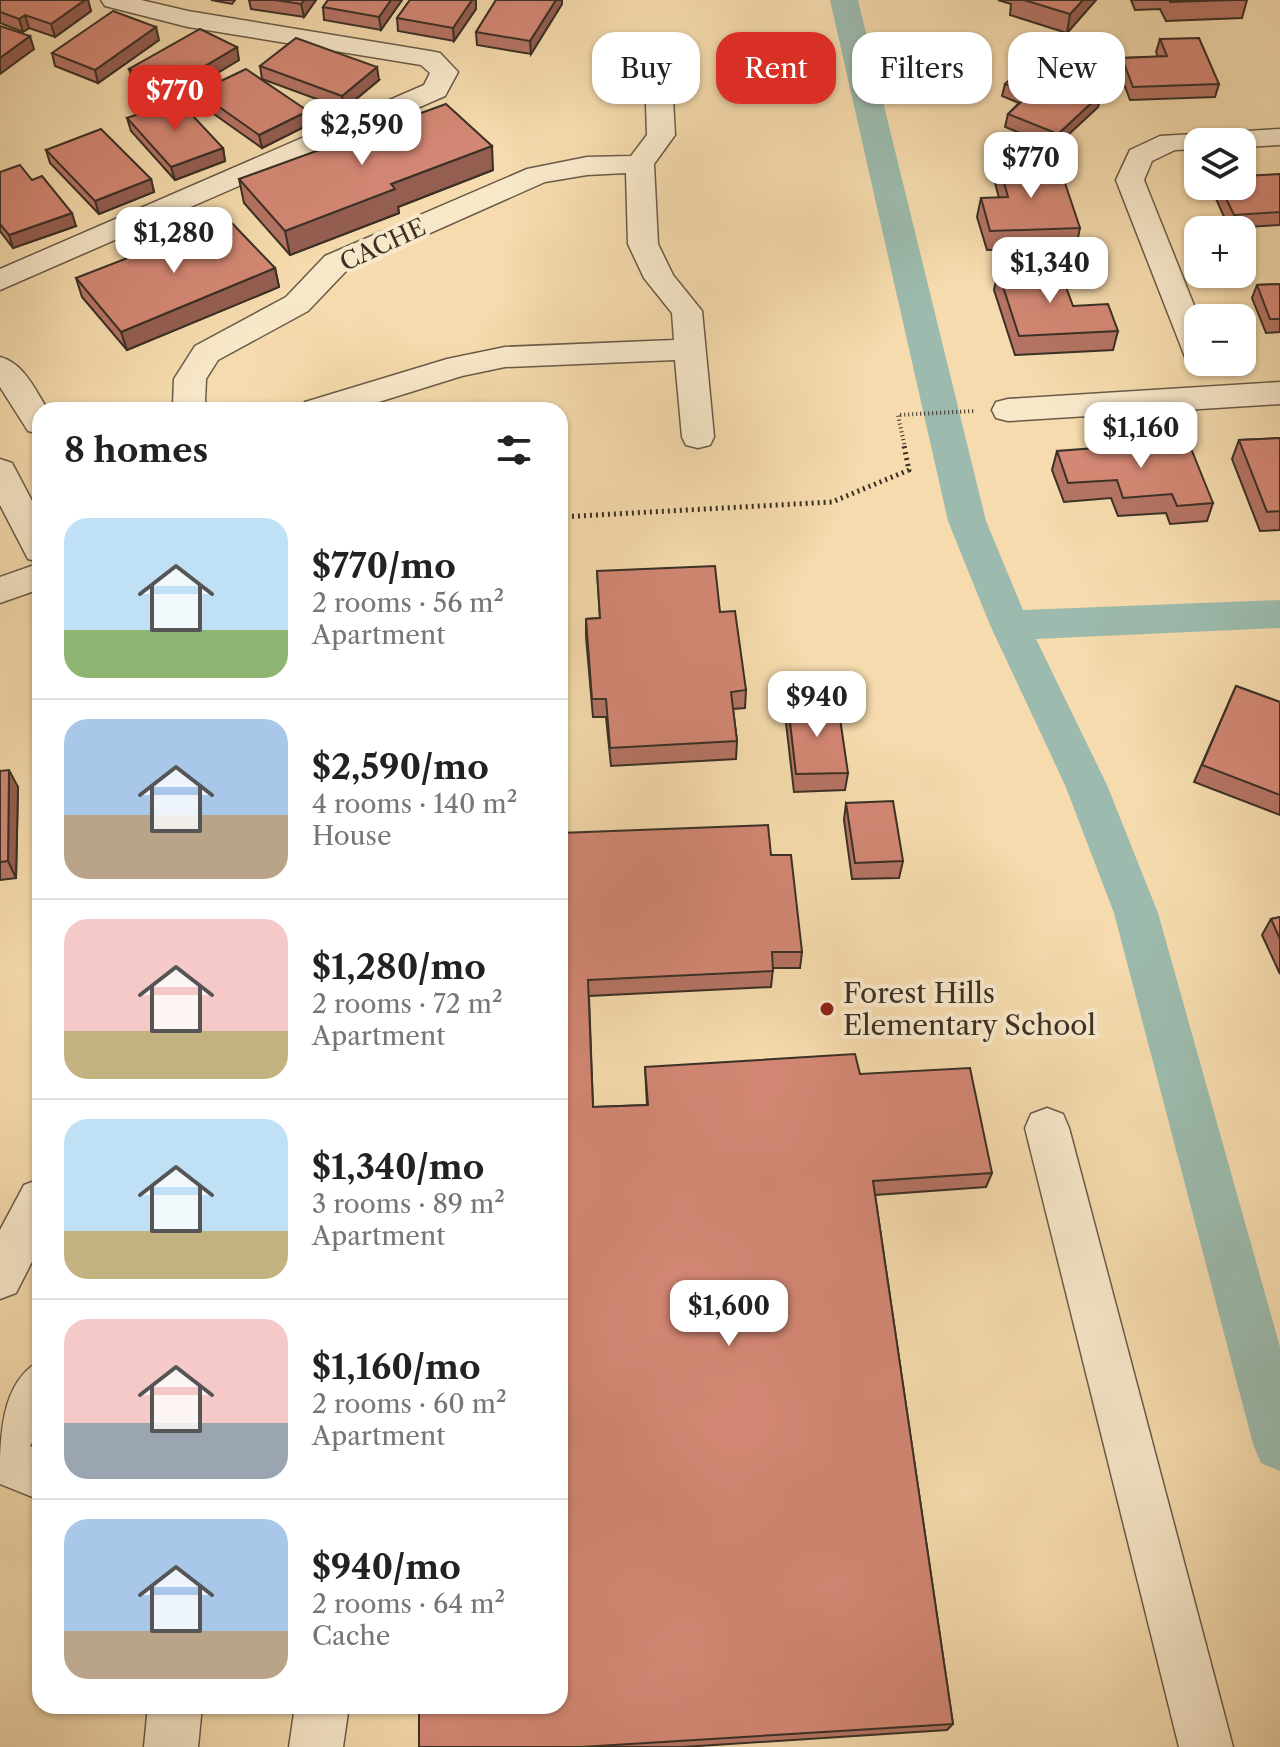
<!DOCTYPE html>
<meta charset="utf-8">
<style>
body{margin:0;font-family:"Libre Caslon Text",serif;background:#f2f2f2;color:#222;height:100vh;display:flex;flex-direction:column;font-size:30px;white-space:nowrap}
*{box-sizing:border-box;margin:0}
p{font-size:26px;color:#767676}
.icon{flex:none;width:44px;height:44px;fill:none;stroke:currentColor;stroke-width:2;stroke-linecap:round;stroke-linejoin:round}
.map{position:relative;flex:1;overflow:hidden}
.panel{position:absolute;left:32px;top:402px;width:536px;height:1312px;display:flex;flex-direction:column;background:#fff;border-radius:24px;box-shadow:0 2px 6px #0004}
.panel>*{flex:none}
.banner{position:absolute;left:592px;top:32px;width:568px;height:72px;display:flex;gap:16px}
.tools{position:absolute;left:1184px;top:128px;display:grid;gap:16px}
.tools a{display:grid;place-items:center;width:72px;height:72px;border-radius:16px;background:#fff;box-shadow:0 2px 6px #0004;font-size:40px}
.price{position:absolute;translate:-50% -68px;padding:0 18px;border-radius:16px;background:#fff;color:#222;font-size:26px;line-height:52px;filter:drop-shadow(0 2px 4px #0008)}
.price::after{content:'';position:absolute;left:50%;top:48px;width:24px;height:18px;margin-left:-12px;background:inherit;clip-path:polygon(0 0,100% 0,50% 100%)}
.price.selected{background:#d93025;color:#fff}
ul{padding:0;list-style:none}
li{display:flex;align-items:center;gap:24px;height:200px;padding:0 32px}
li+li{border-top:2px solid #e0e0e0}
li span{display:grid;place-items:center;flex:none;width:224px;height:160px;border-radius:24px;color:#555}
li>.icon{margin-inline-start:auto}
span .icon{width:96px;height:96px;fill:#fffc;stroke-width:1}
li b{font-size:34px}
h2{display:flex;justify-content:space-between;align-items:center;height:96px;padding:0 32px;font-size:34px}
.pill{padding:0 28px;border-radius:24px;background:#fff;box-shadow:0 2px 6px #0004;font-size:28px;line-height:72px}
.pill.selected{background:#d93025;color:#fff}
.map>svg:first-child{display:block}
.lines{fill:none;stroke-linecap:round;stroke-linejoin:round}
.canal{fill:#9cbbae;fill-rule:evenodd}
.minor-casing{stroke:#695b48;stroke-width:3}
.path-far1{stroke:#3a3026;stroke-width:4;stroke-dasharray:1 3;stroke-linecap:butt}
.path{stroke:#3a3026;stroke-width:5;stroke-dasharray:2 4;stroke-linecap:butt}
.minor{fill:#f8e8ca;fill-rule:evenodd}
.wall{fill:#b57464;stroke:#3a3026;stroke-width:2}
.shaded-wall{fill:#945e51;stroke:#3a3026;stroke-width:2}
.building{fill:#d38774;stroke:#3a3026;stroke-width:2}
.poi-dot{fill:#8f2418;stroke:#f8e8ca;stroke-width:3}
.labels{text-anchor:middle;stroke-width:8;stroke-linejoin:round;paint-order:stroke}
.far-street-label{font-size:24px;fill:#3a3026;stroke:#f8e8ca}
.poi-label{font-size:28px;fill:#3a3026;stroke:#f8e8ca;text-anchor:start}
</style>
<div class="map">
<svg width="1280" height="1747" viewBox="0 0 1280 1747">
<rect width="100%" height="100%" fill="#f5dbad"/>
<filter id="stains"><feTurbulence type="fractalNoise" baseFrequency=".0025" numOctaves="4"/><feColorMatrix values="0 0 0 0 .2 0 0 0 0 .09 0 0 0 0 .02 0 0 0 .5 -.17"/></filter>
<radialGradient id="worn" r=".72"><stop offset=".6" stop-color="#630" stop-opacity="0"/><stop offset="1" stop-color="#630" stop-opacity=".3"/></radialGradient>
<g class="lines">
<polygon class="canal" points="830,0 858,0 986,521 1023,610 1280,600 1280,628 1036,639 1107,785 1158,913 1280,1347 1280,1471 1261,1463 1253,1444 1114,913 1065,785 990,625 948,521"/>
<defs>
<g id="minor">
<polygon points="101,0 141,0 188,11 430,51 440,53 458,72 445,96 0,290 0,269 424,85 430,73 421,65 188,27 105,6"/>
<polygon points="657,35 666,37 670,43 675,135 654,164 658,244 673,275 702,311 714,437 710,445 698,448 686,445 682,437 675,360 505,367 462,376 353,410 301,410 305,402 447,359 505,347 674,340 672,313 644,278 628,244 626,173 587,175 545,182 347,270 308,311 218,360 206,379 205,401 211,410 177,410 173,404 174,379 195,346 286,297 325,256 527,169 587,157 631,156 647,135 644,43 648,37"/>
<polygon points="1280,129 1280,145 1242,147 1242,142 1198,142 1198,149 1175,150 1152,161 1144,180 1199,318 1198,362 1209,362 1198,365 1187,362 1116,180 1130,150 1160,136"/>
<path d="M0,357C24,363 35,390 48,410H40V434L28,431L0,387Z"/>
<polygon points="1280,382 1280,404 1008,421 996,418 992,410 996,402 1008,399"/>
<polygon points="0,459 12,463 40,516 40,562 28,559 0,505"/>
<polygon points="40,563 40,589 0,603 0,577"/>
<polygon points="1047,1108 1063,1114 1069,1128 1233,1747 1179,1747 1025,1128 1031,1114"/>
<polygon points="40,1179 40,1246 16,1293 0,1299 0,1230 24,1185"/>
<path d="M40,1361V1430L30,1446L40,1450V1500L0,1484C0,1439 0,1382 40,1361Z"/>
<polygon points="148,1706 202,1706 198,1747 144,1747"/>
<polygon points="295,1706 349,1706 343,1747 289,1747"/>
</g>
</defs>
<use href="#minor" class="minor-casing"/>
<polyline class="path-far1" points="905,448 898,415 975,411"/>
<polyline class="path" points="560,517 832,502 909,470 904,446"/>
<use href="#minor" class="minor"/>
</g>
<g class="wall">
<polygon points="0,0 88,0 91,11 55,37 29,28 23,32 0,23"/>
<polygon points="211,0 235,0 232,4"/>
<polygon points="249,0 316,0 304,17 251,9"/>
<polygon points="328,0 402,0 381,30 324,20 323,7"/>
<polygon points="410,0 476,0 476,9 454,41 398,31 397,18"/>
<polygon points="496,0 562,0 562,4 531,54 477,45 476,32"/>
<polygon points="998,0 1096,0 1067,33 1010,15 1011,4"/>
<polygon points="1131,0 1247,0 1242,18 1166,21 1160,9 1135,10"/>
<polygon points="1160,39 1219,84 1215,97 1130,100 1119,71 1122,58 1158,57 1156,52"/>
<polygon points="159,40 98,83 55,66 52,53"/>
<polygon points="239,60 169,102 133,82 129,69"/>
<polygon points="260,66 379,80 344,109 262,79"/>
<polygon points="1005,84 1101,94 1098,107 1055,147 1005,127 1008,114 1019,103 1002,96"/>
<polygon points="198,92 308,111 310,124 262,148 201,105"/>
<polygon points="127,118 223,148 225,161 175,180 131,131"/>
<polygon points="46,150 151,179 154,192 99,214 50,163"/>
<polygon points="999,164 1080,228 1076,247 987,250 977,217 981,198 999,198 995,183"/>
<polygon points="493,170 398,207 399,213 290,255 244,203 239,179"/>
<polygon points="0,172 32,180 76,226 13,248 0,231"/>
<polygon points="1280,174 1280,225 1229,228 1212,190 1213,186 1242,186"/>
<polygon points="275,268 279,287 127,350 82,297 76,278"/>
<polygon points="998,271 1073,306 1118,331 1113,350 1015,355 994,290"/>
<polygon points="1280,284 1280,332 1266,333 1252,298 1257,285"/>
<polygon points="1280,438 1280,530 1260,531 1232,459 1239,440"/>
<polygon points="1057,451 1213,503 1207,521 1170,524 1166,513 1118,516 1111,498 1064,502 1052,470"/>
<polygon points="597,571 720,612 746,690 745,708 733,709 737,741 736,759 611,766 606,717 593,717 586,637 586,619 600,618"/>
<polygon points="1236,686 1280,702 1280,815 1194,782"/>
<polygon points="788,705 848,773 845,790 794,792 786,723"/>
<polygon points="0,771 18,787 16,878 0,880"/>
<polygon points="846,803 903,861 899,878 852,879 844,820"/>
<polygon points="560,833 771,855 802,952 800,968 773,968 771,987 589,996 593,1107 647,1105 645,1067 860,1074 992,1173 986,1187 875,1195 953,1724 947,1730 683,1747 419,1747"/>
<polygon points="1280,917 1280,974 1262,935 1271,919"/>
</g>
<g class="shaded-wall">
<polygon points="85,0 88,0 91,11 55,37 51,24"/>
<polygon points="304,0 316,0 304,17 301,4"/>
<polygon points="391,0 402,0 381,30 379,17"/>
<polygon points="470,0 476,0 476,9 454,41 453,28"/>
<polygon points="556,0 562,0 562,4 531,54 530,41"/>
<polygon points="1083,0 1096,0 1067,33 1070,14"/>
<polygon points="25,15 29,28 23,32 19,19"/>
<polygon points="156,27 159,40 98,83 95,70"/>
<polygon points="30,36 34,49 0,74 0,58"/>
<polygon points="237,47 239,60 169,102 166,89"/>
<polygon points="377,67 379,80 344,109 342,96"/>
<polygon points="1101,94 1098,107 1055,147 1058,134"/>
<polygon points="308,111 310,124 262,148 259,135"/>
<polygon points="492,146 493,170 398,207 399,213 290,255 285,231 391,184"/>
<polygon points="223,148 225,161 175,180 171,167"/>
<polygon points="151,179 154,192 99,214 95,201"/>
<polygon points="72,213 76,226 13,248 9,235"/>
<polygon points="275,268 279,287 127,350 121,332"/>
<polygon points="9,770 18,787 16,878 8,861"/>
</g>
<g class="building">
<polygon points="0,0 85,0 51,24 25,15 19,19 0,12"/>
<polygon points="275,0 304,0 301,4"/>
<polygon points="328,0 391,0 379,17 323,7"/>
<polygon points="410,0 472,0 453,28 397,18"/>
<polygon points="496,0 556,0 530,41 476,32"/>
<polygon points="1024,0 1083,0 1070,14"/>
<polygon points="1170,0 1233,0 1170,2"/>
<polygon points="113,11 156,27 95,70 52,53"/>
<polygon points="0,26 30,36 0,58"/>
<polygon points="200,29 237,47 166,89 129,69"/>
<polygon points="296,38 377,67 342,96 260,66"/>
<polygon points="1199,38 1219,84 1133,87 1122,58 1167,56 1160,39"/>
<polygon points="1026,65 1101,94 1058,134 1008,114 1030,94 1005,84"/>
<polygon points="246,69 308,111 259,135 198,92"/>
<polygon points="178,100 223,148 171,167 127,118"/>
<polygon points="446,104 492,146 391,184 395,189 285,231 239,179"/>
<polygon points="101,129 151,179 95,201 46,150"/>
<polygon points="1058,162 1080,228 990,231 981,198 1008,197 999,164"/>
<polygon points="20,165 32,180 42,176 72,213 9,235 0,224 0,172"/>
<polygon points="1280,174 1280,212 1234,215 1220,186 1242,186 1242,176"/>
<polygon points="228,219 275,268 121,332 76,278"/>
<polygon points="1059,268 1073,306 1108,304 1118,331 1019,336 998,271"/>
<polygon points="1280,284 1280,319 1270,319 1257,285"/>
<polygon points="1280,438 1280,511 1267,512 1239,440"/>
<polygon points="1188,441 1213,503 1177,506 1172,494 1123,498 1117,480 1068,483 1057,451"/>
<polygon points="715,566 720,612 735,611 746,690 731,692 737,741 610,748 606,699 592,699 586,619 600,618 597,571"/>
<polygon points="1236,686 1280,702 1280,795 1202,765"/>
<polygon points="788,705 838,705 848,773 796,774"/>
<polygon points="9,770 8,861 0,862 0,771"/>
<polygon points="893,801 903,861 855,863 846,803"/>
<polygon points="768,825 771,855 791,855 802,952 772,952 773,971 588,980 593,1107 648,1105 645,1067 855,1054 860,1074 970,1068 992,1173 873,1181 953,1724 581,1747 419,1747 419,1706 560,1706 560,833"/>
<polygon points="1280,917 1280,939 1271,919"/>
</g>
<circle class="poi-dot" cx="827" cy="1009" r="8"/>
<g class="labels">
<g class="far-street-label">
<text transform="translate(383 245) rotate(-25)" y="8">CACHE</text>
</g>
<g class="poi-label">
<text x="843" y="1003">Forest Hills<tspan x="843" dy="32">Elementary School</tspan></text>
</g>
</g>
<rect width="100%" height="100%" filter="url(#stains)"/>
<rect width="100%" height="100%" fill="url(#worn)"/>
</svg>
<div class="tools">
<a><svg class="icon" aria-label="layers" viewBox="0 0 24 24"><path d="M12 4l9 5-9 5-9-5zM3 14l9 5 9-5"/></svg></a>
<a>+</a>
<a>−</a>
</div>
<b class="price selected" style="left:175px;top:133px">$770</b>
<b class="price" style="left:362px;top:167px">$2,590</b>
<b class="price" style="left:1031px;top:200px">$770</b>
<b class="price" style="left:174px;top:275px">$1,280</b>
<b class="price" style="left:1050px;top:305px">$1,340</b>
<b class="price" style="left:1141px;top:470px">$1,160</b>
<b class="price" style="left:817px;top:739px">$940</b>
<b class="price" style="left:729px;top:1348px">$1,600</b>
<div class="banner">
<a class="pill">Buy</a>
<a class="pill selected">Rent</a>
<a class="pill">Filters</a>
<a class="pill">New</a>
</div>
<section class="panel">
<h2>8 homes<svg class="icon" aria-label="filters" viewBox="0 0 24 24"><path d="M4 7h16M4 17h16"/><circle cx="9" cy="7" r="2"/><circle cx="15" cy="17" r="2"/></svg></h2>
<ul>
<li><span style="background:linear-gradient(#bfe0f5 70%,#8fb573 0)"><svg class="icon" aria-label="home" viewBox="0 0 24 24"><path d="M3 11l9-7 9 7M6 9v11h12V9"/></svg></span><div><b>$770/mo</b><p>2 rooms · 56 m²</p><p>Apartment</p></div></li>
<li><span style="background:linear-gradient(#a9c7e8 60%,#b9a48a 0)"><svg class="icon" aria-label="home" viewBox="0 0 24 24"><path d="M3 11l9-7 9 7M6 9v11h12V9"/></svg></span><div><b>$2,590/mo</b><p>4 rooms · 140 m²</p><p>House</p></div></li>
<li><span style="background:linear-gradient(#f6c9c9 70%,#c2b280 0)"><svg class="icon" aria-label="home" viewBox="0 0 24 24"><path d="M3 11l9-7 9 7M6 9v11h12V9"/></svg></span><div><b>$1,280/mo</b><p>2 rooms · 72 m²</p><p>Apartment</p></div></li>
<li><span style="background:linear-gradient(#bfe0f5 70%,#c2b280 0)"><svg class="icon" aria-label="home" viewBox="0 0 24 24"><path d="M3 11l9-7 9 7M6 9v11h12V9"/></svg></span><div><b>$1,340/mo</b><p>3 rooms · 89 m²</p><p>Apartment</p></div></li>
<li><span style="background:linear-gradient(#f6c9c9 65%,#9aa5b1 0)"><svg class="icon" aria-label="home" viewBox="0 0 24 24"><path d="M3 11l9-7 9 7M6 9v11h12V9"/></svg></span><div><b>$1,160/mo</b><p>2 rooms · 60 m²</p><p>Apartment</p></div></li>
<li><span style="background:linear-gradient(#a9c7e8 70%,#b9a48a 0)"><svg class="icon" aria-label="home" viewBox="0 0 24 24"><path d="M3 11l9-7 9 7M6 9v11h12V9"/></svg></span><div><b>$940/mo</b><p>2 rooms · 64 m²</p><p>Cache</p></div></li>
</ul>
</section>
</div>
